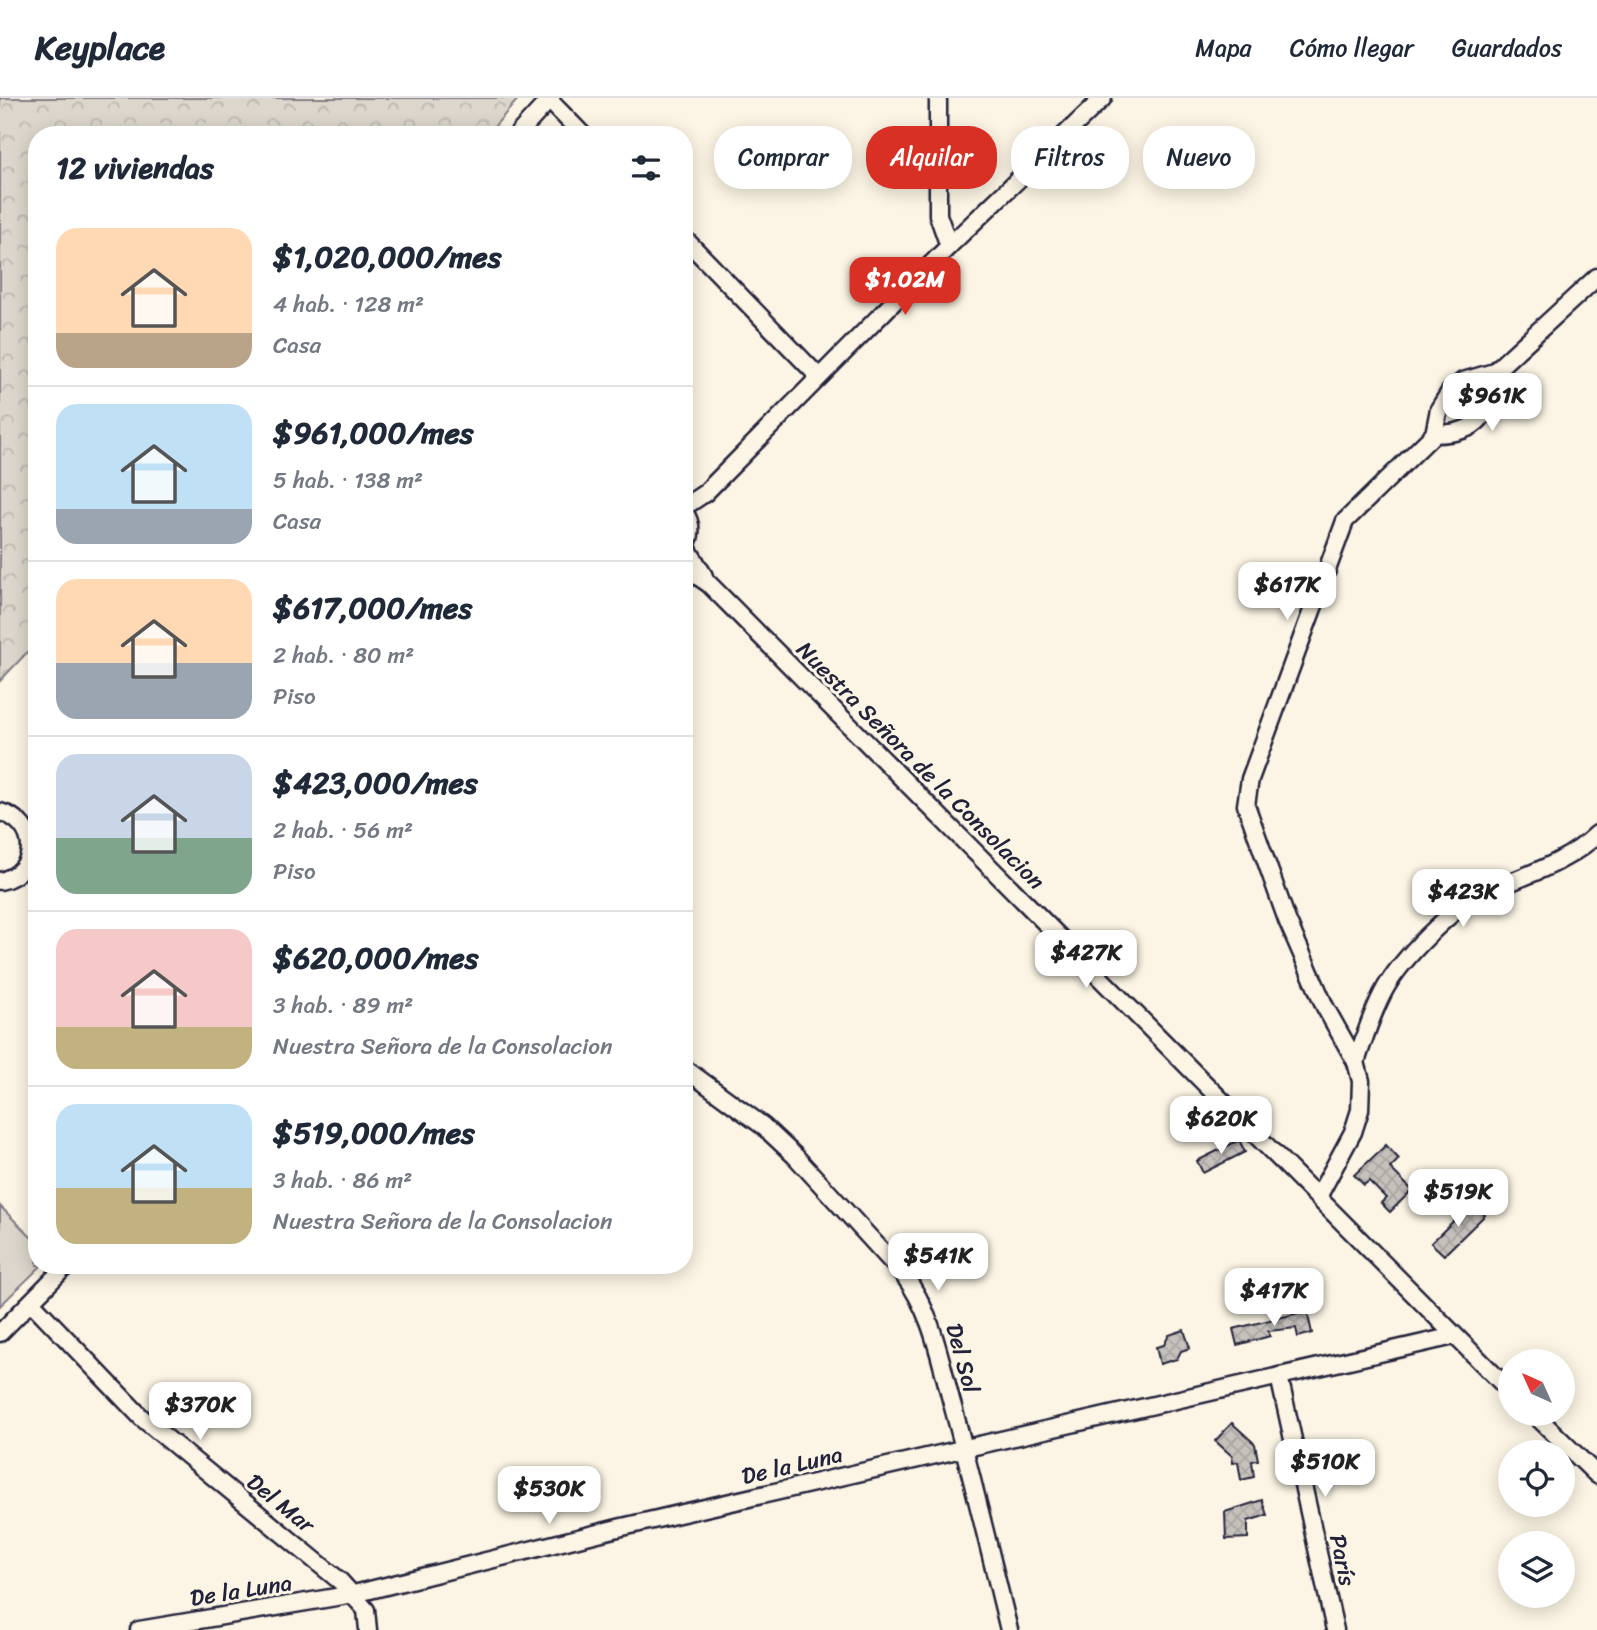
<!DOCTYPE html>
<html lang="es">
<meta charset="utf-8">
<style>
body{margin:0;font-family:Sriracha,sans-serif;background:#f6f6f7;color:#1f2937;height:100vh;display:flex;flex-direction:column;font-size:26px;white-space:nowrap}
*{box-sizing:border-box;margin:0}
p{font-size:23px;color:#747a83}
.icon{flex:none;width:38px;height:38px;fill:none;stroke:currentColor;stroke-width:2;stroke-linecap:round;stroke-linejoin:round}
.map{position:relative;flex:1;overflow:hidden}
.sheet{position:absolute;left:28px;top:28px;width:665px;height:1148px;display:flex;flex-direction:column;background:#fff;border-radius:28px;box-shadow:0 4px 18px #0003}
.sheet>*{flex:none}
.top-card{position:absolute;left:714px;top:28px;width:665px;height:63px;display:flex;gap:14px}
.needle{width:46px;rotate:315deg}
.fabs{position:absolute;left:1498px;top:1251px;display:grid;gap:14px}
.fabs a{display:grid;place-items:center;width:77px;height:77px;border-radius:50%;background:#fff;box-shadow:0 4px 18px #0003;font-size:35px}
.price{position:absolute;translate:-50% -60px;padding:0 16px;border-radius:14px;background:#fff;color:#222;font-size:23px;line-height:46px;filter:drop-shadow(0 2px 4px #0008)}
.price::after{content:'';position:absolute;left:50%;top:42px;width:21px;height:16px;margin-left:-10px;background:inherit;clip-path:polygon(0 0,100% 0,50% 100%)}
.price.active{background:#d93025;color:#fff}
ul{padding:0;list-style:none}
li{display:flex;align-items:center;gap:21px;height:175px;padding:0 28px}
li+li{border-top:2px solid #e0e1e3}
li span{display:grid;place-items:center;flex:none;width:196px;height:140px;border-radius:21px;color:#555}
li>.icon{margin-inline-start:auto}
span .icon{width:84px;height:84px;fill:#fffc;stroke-width:1}
li b{font-size:30px}
h2{display:flex;justify-content:space-between;align-items:center;height:84px;padding:0 28px;font-size:30px}
.pill{padding:0 24px;border-radius:28px;background:#fff;box-shadow:0 4px 18px #0003;font-size:24px;line-height:63px}
.pill.active{background:#d93025;color:#fff}
header{display:flex;align-items:center;gap:42px;box-sizing:border-box;height:98px;padding:0 35px;background:#fff;border-bottom:2px solid #e0e1e3}
header strong{font-size:33px}
nav{display:flex;gap:38px;margin-inline-start:auto;font-size:24px}
.map>svg:first-child{display:block}
.forest{fill:url(#forest-crowns);stroke:#7f7c84;stroke-width:2}
.pitch{fill:#dcd6cc;stroke:#7f7c84;stroke-width:2}
.building{fill:url(#building-cross-hatch);stroke:#22223b;stroke-width:2}
.lines{fill:none;stroke-linecap:round;stroke-linejoin:round}
.street-casing{stroke:#22223b;stroke-width:21}
.street{stroke:#fcf5e5;stroke-width:16}
.labels{text-anchor:middle;stroke-width:6;stroke-linejoin:round;paint-order:stroke}
.street-label{font-size:23px;fill:#22223b;stroke:#fcf5e5}
</style>
<header>
<strong>Keyplace</strong>
<nav><a>Mapa</a><a>Cómo llegar</a><a>Guardados</a></nav>
</header>
<div class="map">
<svg width="1597" height="1532" viewBox="0 0 1597 1532">
<defs>
<pattern id="forest-crowns" width="20" height="18" patternUnits="userSpaceOnUse" patternTransform="scale(1.75)"><rect width="20" height="18" fill="#dcd6cc"/><path d="M2 6a3 3 0 1 1 6 0M12 15a3 3 0 1 1 6 0" fill="none" stroke="#bcb7b0"/></pattern>
<pattern id="building-cross-hatch" width="8" height="8" patternUnits="userSpaceOnUse" patternTransform="scale(1.75)"><rect width="8" height="8" fill="#c6c1bb"/><path d="M0 0l8 8M0 8l8-8" fill="none" stroke="#aaa6a2"/></pattern>
</defs>
<rect width="100%" height="100%" fill="#fcf5e5"/>
<filter id="ink" filterUnits="userSpaceOnUse"><feTurbulence type="fractalNoise" baseFrequency=".0143" numOctaves="2"/><feDisplacementMap in="SourceGraphic" scale="14" xChannelSelector="R" yChannelSelector="G"/><feConvolveMatrix kernelMatrix="1 2 1 2 8 2 1 2 1" color-interpolation-filters="sRGB"/></filter>
<g filter="url(#ink)">
<polygon class="forest" points="0,0 519,0 487,37 37,37 37,547 34,547 0,583"/>
<polygon class="pitch" points="0,1108 37,1145 37,1167 42,1167 0,1208"/>
<g class="building">
<polygon points="1239,1042 1245,1054 1203,1075 1197,1063"/>
<polygon points="1386,1047 1399,1061 1390,1070 1412,1092 1390,1114 1381,1105 1386,1100 1369,1083 1364,1087 1354,1077"/>
<polygon points="1472,1105 1485,1117 1444,1157 1431,1145"/>
<polygon points="1307,1213 1312,1235 1298,1239 1296,1230 1268,1233 1270,1238 1237,1247 1233,1231"/>
<polygon points="1184,1232 1190,1250 1181,1253 1177,1261 1160,1266 1156,1249 1164,1247 1169,1237"/>
<polygon points="1232,1325 1255,1346 1258,1362 1252,1363 1254,1379 1241,1382 1238,1364 1233,1365 1232,1358 1215,1343"/>
<polygon points="1262,1402 1267,1417 1248,1423 1248,1440 1226,1441 1225,1414"/>
</g>
<g class="lines">
<defs>
<g id="street">
<polyline points="938,0 938,117 949,148"/>
<polyline points="549,2 583,37"/>
<polyline points="517,37 551,0"/>
<polyline points="684,140 819,279"/>
<path d="M1434,336C1480,336 1490,317 1494,274"/>
<polyline points="684,409 705,395 949,148 1103,0"/>
<path d="M684,414C693,426 692,439 684,451"/>
<polyline points="686,448 704,478"/>
<polyline points="684,469 709,486 1510,1293"/>
<path d="M0,714C39,724 41,774 0,783"/>
<path d="M1356,964C1365,938 1373,912 1386,889C1403,860 1449,813 1478,798C1518,779 1564,768 1597,736"/>
<path d="M684,970L763,1028L795,1058L903,1176C933,1215 940,1263 953,1309C973,1383 991,1458 1009,1532"/>
<polyline points="1318,1099 1353,1034 1360,1012 1361,983 1356,964 1325,909 1287,822 1246,707 1250,681 1345,423 1434,336 1439,311 1449,295 1463,283 1494,274 1597,179"/>
<polyline points="31,1204 142,1320 340,1483 366,1512 368,1532"/>
<polyline points="0,1235 67,1167"/>
<polyline points="1279,1278 1335,1532"/>
<polyline points="1534,1316 1597,1377"/>
<polyline points="139,1532 354,1496 618,1430 1454,1238"/>
</g>
</defs>
<use href="#street" class="street-casing"/>
<use href="#street" class="street"/>
</g>
</g>
<g class="labels">
<g class="street-label">
<text transform="translate(921 667) rotate(45)" y="8">Nuestra Señora de la Consolacion</text>
<text transform="translate(963 1260) rotate(75)" y="8">Del Sol</text>
<text transform="translate(792 1367) rotate(-13)" y="8">De la Luna</text>
<text transform="translate(281 1405) rotate(39)" y="8">Del Mar</text>
<text transform="translate(1343 1462) rotate(78)" y="8">París</text>
<text transform="translate(241 1492) rotate(-9)" y="8">De la Luna</text>
</g>
</g>
</svg>
<div class="fabs">
<a><svg class="needle" viewBox="-14 -14 28 28"><path d="M0-13l5 13h-10z" fill="#e53935"/><path d="M0 13l5-13h-10z" fill="#747a83"/></svg></a>
<a><svg class="icon" aria-label="locate" viewBox="0 0 24 24"><circle cx="12" cy="12" r="6"/><path d="M12 2v4M12 18v4M2 12h4M18 12h4"/></svg></a>
<a><svg class="icon" aria-label="layers" viewBox="0 0 24 24"><path d="M12 4l9 5-9 5-9-5zM3 14l9 5 9-5"/></svg></a>
</div>
<b class="price active" style="left:905px;top:219px">$1.02M</b>
<b class="price" style="left:1492px;top:335px">$961K</b>
<b class="price" style="left:1287px;top:524px">$617K</b>
<b class="price" style="left:1463px;top:831px">$423K</b>
<b class="price" style="left:1086px;top:892px">$427K</b>
<b class="price" style="left:1221px;top:1058px">$620K</b>
<b class="price" style="left:1458px;top:1131px">$519K</b>
<b class="price" style="left:938px;top:1195px">$541K</b>
<b class="price" style="left:1274px;top:1230px">$417K</b>
<b class="price" style="left:200px;top:1344px">$370K</b>
<b class="price" style="left:1325px;top:1401px">$510K</b>
<b class="price" style="left:549px;top:1428px">$530K</b>
<div class="top-card">
<a class="pill">Comprar</a>
<a class="pill active">Alquilar</a>
<a class="pill">Filtros</a>
<a class="pill">Nuevo</a>
</div>
<section class="sheet">
<h2>12 viviendas<svg class="icon" aria-label="filters" viewBox="0 0 24 24"><path d="M4 7h16M4 17h16"/><circle cx="9" cy="7" r="2"/><circle cx="15" cy="17" r="2"/></svg></h2>
<ul>
<li><span style="background:linear-gradient(#ffd9b3 75%,#b9a48a 0)"><svg class="icon" aria-label="home" viewBox="0 0 24 24"><path d="M3 11l9-7 9 7M6 9v11h12V9"/></svg></span><div><b>$1,020,000/mes</b><p>4 hab. · 128 m²</p><p>Casa</p></div></li>
<li><span style="background:linear-gradient(#bfe0f5 75%,#9aa5b1 0)"><svg class="icon" aria-label="home" viewBox="0 0 24 24"><path d="M3 11l9-7 9 7M6 9v11h12V9"/></svg></span><div><b>$961,000/mes</b><p>5 hab. · 138 m²</p><p>Casa</p></div></li>
<li><span style="background:linear-gradient(#ffd9b3 60%,#9aa5b1 0)"><svg class="icon" aria-label="home" viewBox="0 0 24 24"><path d="M3 11l9-7 9 7M6 9v11h12V9"/></svg></span><div><b>$617,000/mes</b><p>2 hab. · 80 m²</p><p>Piso</p></div></li>
<li><span style="background:linear-gradient(#c9d6e8 60%,#7fa58c 0)"><svg class="icon" aria-label="home" viewBox="0 0 24 24"><path d="M3 11l9-7 9 7M6 9v11h12V9"/></svg></span><div><b>$423,000/mes</b><p>2 hab. · 56 m²</p><p>Piso</p></div></li>
<li><span style="background:linear-gradient(#f6c9c9 70%,#c2b280 0)"><svg class="icon" aria-label="home" viewBox="0 0 24 24"><path d="M3 11l9-7 9 7M6 9v11h12V9"/></svg></span><div><b>$620,000/mes</b><p>3 hab. · 89 m²</p><p>Nuestra Señora de la Consolacion</p></div></li>
<li><span style="background:linear-gradient(#bfe0f5 60%,#c2b280 0)"><svg class="icon" aria-label="home" viewBox="0 0 24 24"><path d="M3 11l9-7 9 7M6 9v11h12V9"/></svg></span><div><b>$519,000/mes</b><p>3 hab. · 86 m²</p><p>Nuestra Señora de la Consolacion</p></div></li>
</ul>
</section>
</div>
